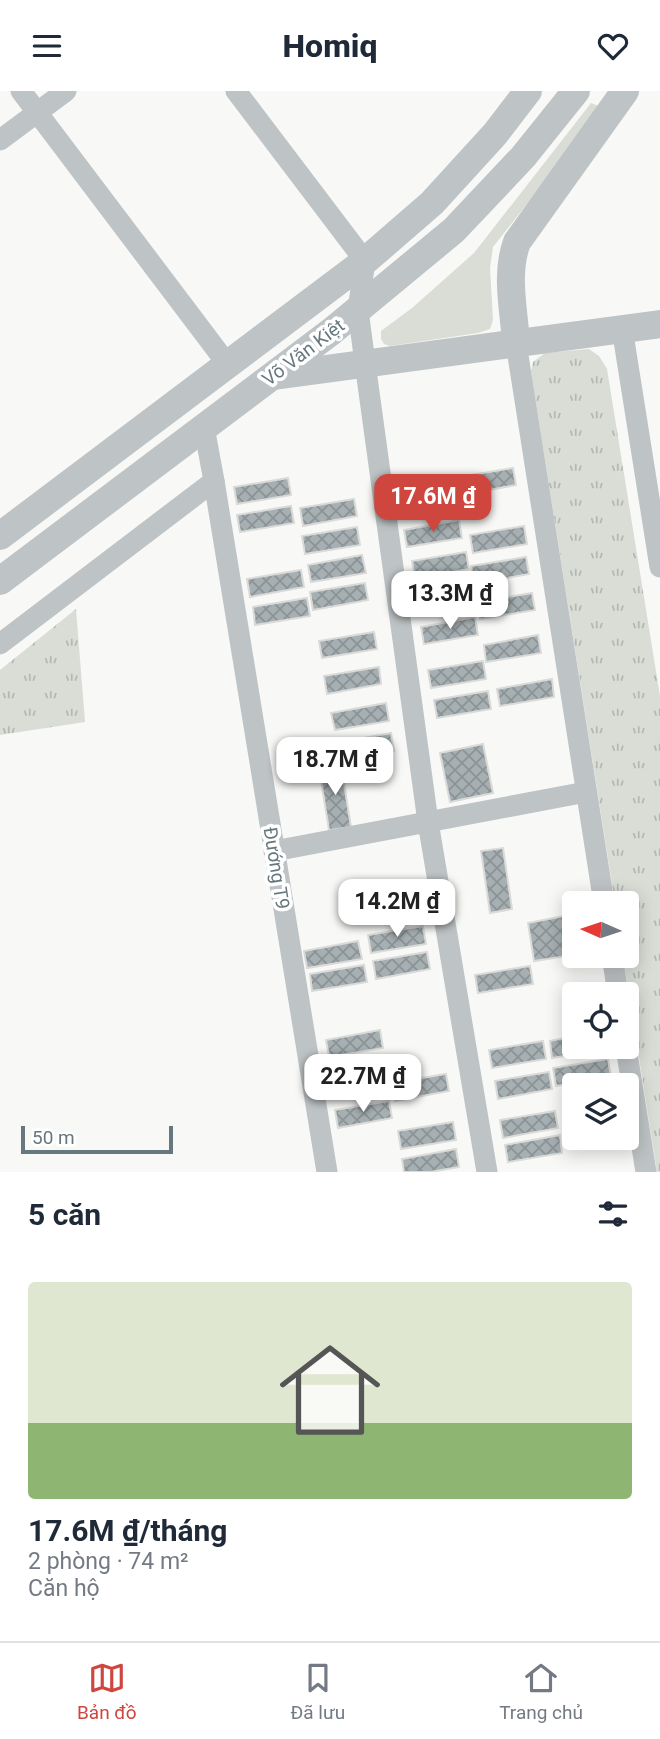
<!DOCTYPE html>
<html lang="vi">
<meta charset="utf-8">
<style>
body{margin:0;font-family:Roboto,sans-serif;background:#f2f2f3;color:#1f2937;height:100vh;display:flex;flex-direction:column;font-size:26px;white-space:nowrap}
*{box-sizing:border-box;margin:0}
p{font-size:23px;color:#747a83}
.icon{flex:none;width:38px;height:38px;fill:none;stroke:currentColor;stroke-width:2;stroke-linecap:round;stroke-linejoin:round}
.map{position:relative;height:1081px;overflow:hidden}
.details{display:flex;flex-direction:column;background:#fff;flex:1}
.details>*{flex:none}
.needle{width:46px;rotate:273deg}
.controls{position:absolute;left:562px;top:800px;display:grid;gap:14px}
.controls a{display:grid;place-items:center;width:77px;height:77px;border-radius:7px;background:#fff;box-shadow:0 4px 18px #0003;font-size:35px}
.scale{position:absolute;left:21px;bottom:18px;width:152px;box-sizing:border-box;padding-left:7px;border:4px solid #66787d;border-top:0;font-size:19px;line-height:24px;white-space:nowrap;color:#66787d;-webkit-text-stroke:5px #fff;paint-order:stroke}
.price{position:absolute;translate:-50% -60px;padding:0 16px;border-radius:14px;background:#fff;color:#222;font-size:23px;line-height:46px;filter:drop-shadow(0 2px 4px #0008)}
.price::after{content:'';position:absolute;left:50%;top:42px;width:21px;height:16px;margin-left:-10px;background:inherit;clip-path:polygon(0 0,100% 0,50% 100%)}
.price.current{background:#cf463f;color:#fff}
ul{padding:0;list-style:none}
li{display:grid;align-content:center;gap:14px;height:371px;padding:0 28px}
li span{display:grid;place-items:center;height:217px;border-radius:7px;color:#555}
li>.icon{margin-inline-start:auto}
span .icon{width:126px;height:126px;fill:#fffc;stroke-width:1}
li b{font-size:30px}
h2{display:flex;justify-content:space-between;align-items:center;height:84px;padding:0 28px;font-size:30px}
header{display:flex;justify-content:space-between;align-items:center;height:91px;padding:0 28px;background:#fff;font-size:32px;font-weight:800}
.tabs{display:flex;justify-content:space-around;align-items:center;height:98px;border-top:2px solid #e0e1e3;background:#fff;font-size:19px;color:#747a83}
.tabs a{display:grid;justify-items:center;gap:4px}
.tabs .current{color:#cf463f}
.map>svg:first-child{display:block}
.grass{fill:#d9ddd6}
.park{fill:url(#park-tufts)}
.building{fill:url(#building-cross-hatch);stroke:#dadad8;stroke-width:2}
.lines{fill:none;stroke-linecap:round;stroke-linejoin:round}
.minor{stroke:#bec3c5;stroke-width:21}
.tertiary{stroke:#bec3c5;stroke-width:28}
.labels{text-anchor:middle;stroke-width:7;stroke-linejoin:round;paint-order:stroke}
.street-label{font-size:19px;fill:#66787d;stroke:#fff}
</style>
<header><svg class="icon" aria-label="menu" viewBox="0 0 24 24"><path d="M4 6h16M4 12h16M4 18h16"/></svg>Homiq<svg class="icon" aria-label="heart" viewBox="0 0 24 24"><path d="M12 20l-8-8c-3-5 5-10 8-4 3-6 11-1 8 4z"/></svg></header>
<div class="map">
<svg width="660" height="1081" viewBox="0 0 660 1081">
<defs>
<pattern id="park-tufts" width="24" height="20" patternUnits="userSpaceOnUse" patternTransform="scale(1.75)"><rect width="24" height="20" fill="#d9ddd6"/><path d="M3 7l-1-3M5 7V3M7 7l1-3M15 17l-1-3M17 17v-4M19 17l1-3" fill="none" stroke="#b4b8b3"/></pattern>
<pattern id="building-cross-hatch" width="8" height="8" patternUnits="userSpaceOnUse" patternTransform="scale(1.75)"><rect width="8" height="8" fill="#a6afb2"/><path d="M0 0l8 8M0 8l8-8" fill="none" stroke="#8b9396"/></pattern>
</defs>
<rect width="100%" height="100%" fill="#f8f8f6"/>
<polygon class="grass" points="591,12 599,15 601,19 493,156 490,177 493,229 490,238 478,242 390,255 384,253 381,248 381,240 412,217 474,162"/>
<g class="park">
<polygon points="589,258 599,265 607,278 660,605 660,1081 657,1081 623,865 626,864 626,812 615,812 531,280 533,271 545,262"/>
<polygon points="76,518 85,631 0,644 0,579"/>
</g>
<g class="building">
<polygon points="513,377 516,394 462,404 459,386"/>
<polygon points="288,387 291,404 237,413 234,396"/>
<polygon points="354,408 357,425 303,435 300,417"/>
<polygon points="291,415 294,432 240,441 237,424"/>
<polygon points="459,429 462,447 407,456 404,439"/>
<polygon points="524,435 527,453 473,462 470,444"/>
<polygon points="357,436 360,454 305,463 302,445"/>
<polygon points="466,461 469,478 415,488 412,470"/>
<polygon points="362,464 366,482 311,491 308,474"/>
<polygon points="526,466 529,483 474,493 471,475"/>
<polygon points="301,479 304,496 250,506 247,488"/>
<polygon points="365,492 368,509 313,519 310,501"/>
<polygon points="532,502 535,519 480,528 477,511"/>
<polygon points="307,507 310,525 255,534 253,516"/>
<polygon points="475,526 478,544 424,553 421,536"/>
<polygon points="374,541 377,558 322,567 319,550"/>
<polygon points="538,544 541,562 486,571 484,554"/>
<polygon points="483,570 486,588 431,597 428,579"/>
<polygon points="379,576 381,593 327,603 324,585"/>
<polygon points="552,588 554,606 500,615 497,598"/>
<polygon points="488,600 491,618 437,627 434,609"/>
<polygon points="386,612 389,630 335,639 331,622"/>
<polygon points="391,642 394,660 339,669 336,652"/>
<polygon points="483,653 493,702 450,711 440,662"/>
<polygon points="341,674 351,736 329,739 319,677"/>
<polygon points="503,757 512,818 490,822 481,760"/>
<polygon points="574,823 574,864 534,870 528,832"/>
<polygon points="423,835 426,853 371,862 368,844"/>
<polygon points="358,850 362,868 307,877 304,860"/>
<polygon points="427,861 430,878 376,888 373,870"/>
<polygon points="364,874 367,891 312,900 310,883"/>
<polygon points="530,875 533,893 478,902 475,884"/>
<polygon points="380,939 383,957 329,966 326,949"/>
<polygon points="574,945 574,956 607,956 607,958 552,967 550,950"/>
<polygon points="543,950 546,968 492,977 489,959"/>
<polygon points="608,968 611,985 556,995 553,977"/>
<polygon points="549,981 552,998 498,1008 495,990"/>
<polygon points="446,983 449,1000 395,1010 392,992"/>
<polygon points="389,1010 392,1027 338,1037 335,1019"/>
<polygon points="555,1020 558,1037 503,1047 500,1029"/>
<polygon points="453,1031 456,1049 401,1058 398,1040"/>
<polygon points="560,1044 562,1062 508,1071 505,1054"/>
<polygon points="456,1058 459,1076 430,1081 404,1081 402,1068"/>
</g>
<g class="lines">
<g class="minor">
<polyline points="21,0 228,274"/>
<polyline points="236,0 365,170 358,219 365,272 428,731 487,1081"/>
<polyline points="0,49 66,0"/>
<polyline points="622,237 660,476"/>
<polyline points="516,252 604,812"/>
<polyline points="214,390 327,1081"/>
<polyline points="0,553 214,390 204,336"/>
<polyline points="274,760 586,701"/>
<polyline points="612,864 618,903"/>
<polyline points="626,956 646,1081"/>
</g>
<g class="tertiary">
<path d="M516,252C514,219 505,183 517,151L625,0"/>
<polyline points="274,285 660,233"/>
<polyline points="0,445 365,170 432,112 495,43 528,0"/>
<polyline points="0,490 332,240 454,139 523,66 576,0"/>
</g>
</g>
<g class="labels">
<g class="street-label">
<text transform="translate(303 261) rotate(-37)" y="7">Võ Văn Kiệt</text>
<text transform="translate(277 777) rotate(81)" y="7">Đướng T9</text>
</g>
</g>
</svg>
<div class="controls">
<a><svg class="needle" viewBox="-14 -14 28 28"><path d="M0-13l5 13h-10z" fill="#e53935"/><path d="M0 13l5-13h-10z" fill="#747a83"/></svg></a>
<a><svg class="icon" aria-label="locate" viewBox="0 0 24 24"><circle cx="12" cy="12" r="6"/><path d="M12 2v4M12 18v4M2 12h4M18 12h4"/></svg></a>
<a><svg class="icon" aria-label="layers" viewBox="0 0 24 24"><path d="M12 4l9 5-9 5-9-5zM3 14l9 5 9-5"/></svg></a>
</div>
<div class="scale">50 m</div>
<b class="price current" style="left:433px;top:443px">17.6M ₫</b>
<b class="price" style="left:450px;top:540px">13.3M ₫</b>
<b class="price" style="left:335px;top:706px">18.7M ₫</b>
<b class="price" style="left:397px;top:848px">14.2M ₫</b>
<b class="price" style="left:363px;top:1023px">22.7M ₫</b>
</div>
<section class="details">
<h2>5 căn<svg class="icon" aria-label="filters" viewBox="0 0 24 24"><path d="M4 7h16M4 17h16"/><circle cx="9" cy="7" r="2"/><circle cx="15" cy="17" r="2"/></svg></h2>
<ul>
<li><span style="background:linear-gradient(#dfe7d0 65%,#8fb573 0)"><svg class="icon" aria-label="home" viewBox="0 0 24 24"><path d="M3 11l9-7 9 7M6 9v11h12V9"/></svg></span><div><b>17.6M ₫/tháng</b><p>2 phòng · 74 m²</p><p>Căn hộ</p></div></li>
</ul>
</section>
<nav class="tabs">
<a class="current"><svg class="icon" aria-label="map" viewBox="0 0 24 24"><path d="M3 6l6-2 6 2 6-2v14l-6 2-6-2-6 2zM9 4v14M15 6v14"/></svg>Bản đồ</a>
<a><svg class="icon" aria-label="saved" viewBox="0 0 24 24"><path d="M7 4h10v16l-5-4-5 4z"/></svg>Đã lưu</a>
<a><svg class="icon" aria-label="home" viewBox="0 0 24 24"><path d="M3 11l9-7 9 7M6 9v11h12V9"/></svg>Trang chủ</a>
</nav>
